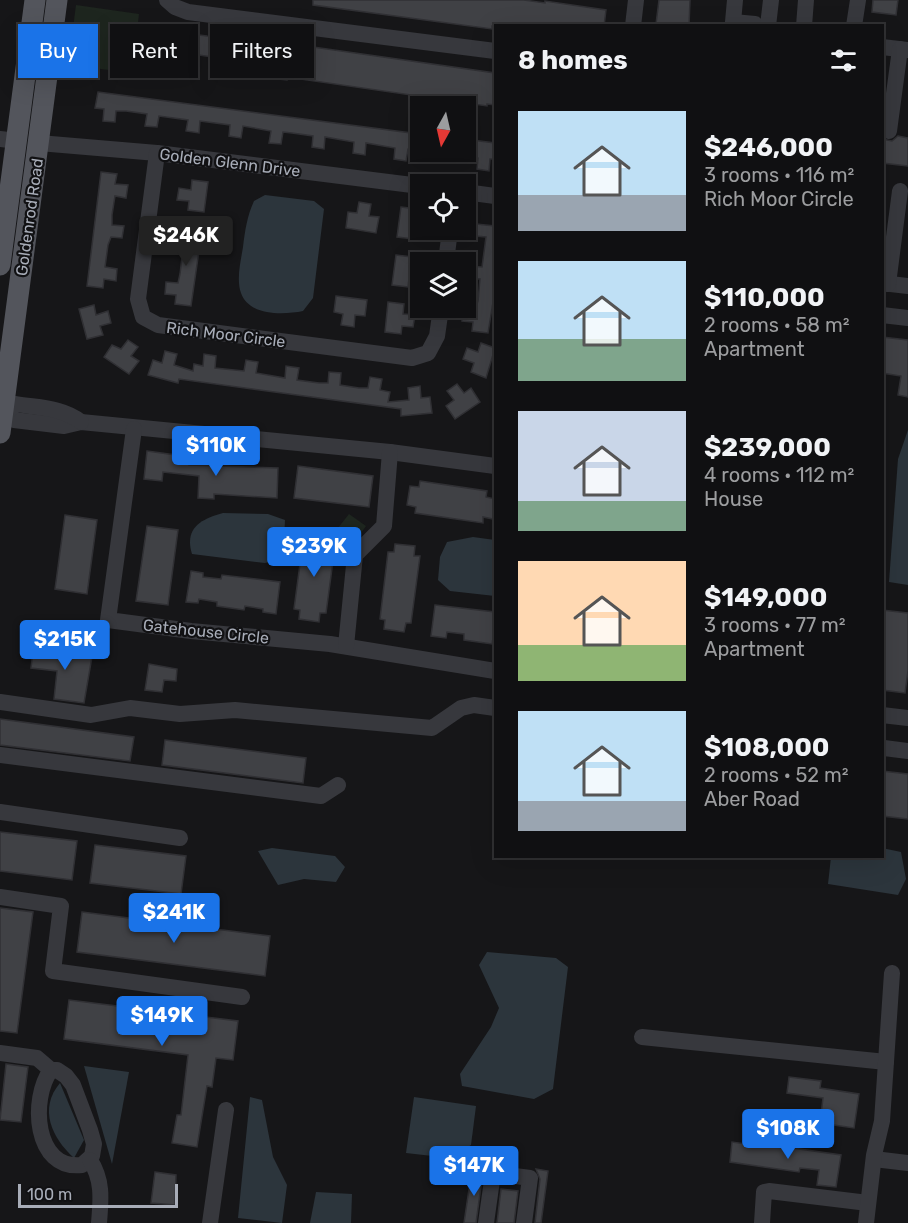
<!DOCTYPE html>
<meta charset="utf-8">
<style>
body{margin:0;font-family:Rubik,sans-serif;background:#1e1e20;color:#f1f3f6;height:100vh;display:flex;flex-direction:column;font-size:22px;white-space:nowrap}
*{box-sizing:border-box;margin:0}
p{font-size:20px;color:#9c9d9f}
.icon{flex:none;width:33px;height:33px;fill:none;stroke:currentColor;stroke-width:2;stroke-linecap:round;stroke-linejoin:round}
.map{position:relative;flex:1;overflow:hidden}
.panel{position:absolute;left:494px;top:24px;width:390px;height:834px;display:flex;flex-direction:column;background:#101012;border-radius:0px;box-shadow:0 6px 24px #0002,0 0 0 2px #303032}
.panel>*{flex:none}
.guide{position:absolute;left:18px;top:24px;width:386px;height:54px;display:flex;gap:12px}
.needle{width:39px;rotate:188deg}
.tools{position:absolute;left:410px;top:96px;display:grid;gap:12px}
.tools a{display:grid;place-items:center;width:66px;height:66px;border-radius:0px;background:#101012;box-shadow:0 6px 24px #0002,0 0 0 2px #303032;font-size:30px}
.scale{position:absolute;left:18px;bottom:15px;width:160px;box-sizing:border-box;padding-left:6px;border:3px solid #a8adb8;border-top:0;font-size:16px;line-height:21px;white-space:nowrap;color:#a8adb8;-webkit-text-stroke:4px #111113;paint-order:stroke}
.price{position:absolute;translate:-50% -51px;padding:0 14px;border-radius:6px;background:#1a73e8;color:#fff;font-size:20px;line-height:39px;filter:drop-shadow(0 2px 3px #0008)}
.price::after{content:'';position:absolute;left:50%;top:36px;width:18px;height:14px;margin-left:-9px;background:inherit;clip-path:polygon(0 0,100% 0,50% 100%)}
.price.active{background:#222;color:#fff}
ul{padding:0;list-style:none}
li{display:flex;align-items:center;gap:18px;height:150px;padding:0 24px}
li span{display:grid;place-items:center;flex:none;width:168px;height:120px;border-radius:0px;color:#555}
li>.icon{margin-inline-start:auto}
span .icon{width:72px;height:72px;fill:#fffc;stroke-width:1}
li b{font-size:26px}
h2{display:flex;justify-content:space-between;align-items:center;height:72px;padding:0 24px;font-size:26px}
.tag{padding:0 21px;border-radius:0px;background:#101012;box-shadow:0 6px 24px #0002,0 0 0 2px #303032;font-size:21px;line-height:54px}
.tag.active{background:#1a73e8;color:#fff}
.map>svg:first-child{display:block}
.green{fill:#1e261f}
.water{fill:#2c353c}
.building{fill:#404145;stroke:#303034;stroke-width:1.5}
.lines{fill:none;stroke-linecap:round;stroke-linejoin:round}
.minor{stroke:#37383d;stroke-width:16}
.major{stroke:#53555c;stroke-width:21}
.labels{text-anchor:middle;stroke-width:4.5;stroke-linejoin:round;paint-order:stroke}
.street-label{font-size:16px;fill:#a8adb8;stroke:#111113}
</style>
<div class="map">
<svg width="908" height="1223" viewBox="0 0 908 1223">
<rect width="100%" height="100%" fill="#161618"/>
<g class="green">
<polygon points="76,5 139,14 132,73 78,66 83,30 73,28"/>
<polygon points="349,514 366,526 352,546 334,533"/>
</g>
<g class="water">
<path d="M265,195L314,201L324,209L313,298L303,311C283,315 249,316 241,293C236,279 241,260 243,247C245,231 247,216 254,201Z"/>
<polygon points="908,430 908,585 889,582 898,459"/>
<path d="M223,513L268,514L285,520L284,541L278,560L265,563L192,554C184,528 201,519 223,513Z"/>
<polygon points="473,537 495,540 495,596 450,591 438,580 440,557 447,542"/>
<polygon points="272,848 335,856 345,867 336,882 304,879 278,885 258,851"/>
<polygon points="882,848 901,852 906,879 898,895 828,884 831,857 882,856"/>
<polygon points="487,952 556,958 568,967 553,1089 534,1099 462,1086 460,1074 491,1027 499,1008 479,965"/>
<polygon points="84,1066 129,1072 112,1164"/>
<path d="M60,1083L84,1140L74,1158C52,1138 38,1109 60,1083Z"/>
<polygon points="250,1097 262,1100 273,1157 287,1185 282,1223 238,1218"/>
<polygon points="414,1097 476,1106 471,1145 450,1158 406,1153"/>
<polygon points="316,1192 352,1194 351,1223 310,1223"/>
</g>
<g class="building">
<polygon points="313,0 524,0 545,3 545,1 606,10 604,26 492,26 492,29 313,5"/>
<polygon points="659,0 690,0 689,26 656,24"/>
<polygon points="873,0 898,0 896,15 872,12"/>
<polygon points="142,24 159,26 159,30 207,36 247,38 246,40 268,44 313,47 495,73 495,105 487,104 487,106 287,77 287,80 269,78 271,64 244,61 242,71 225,69 226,59 199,55 197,69 180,66 182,54 156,50 155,59 137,57"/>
<polygon points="98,92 419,134 417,150 408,149 406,161 394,159 395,148 366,143 365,155 353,153 354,142 325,137 324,149 312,147 313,136 292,133 283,132 281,144 269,143 271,131 243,126 241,138 229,136 230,125 200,121 199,133 186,131 188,120 159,116 157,127 145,126 147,114 126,111 116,111 115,122 103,121 104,109 95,108"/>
<polygon points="898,136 908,138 908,166 882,163 882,139 892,141"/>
<polygon points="472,140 495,143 495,159 490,159 489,171 477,169 478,158 469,156"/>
<polygon points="101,172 117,174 115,184 128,185 126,198 115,196 112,215 112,225 124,226 122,238 111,237 108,245 105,267 117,269 116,281 104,279 103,288 87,286"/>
<polygon points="192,180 208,182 204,212 188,210 189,201 177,200 179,188 191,190"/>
<polygon points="359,202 371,204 369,216 379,217 376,233 346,228 348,212 357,213"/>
<polygon points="401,207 417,209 416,218 420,218 420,231 415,230 414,239 397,237"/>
<polygon points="476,224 495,226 495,290 488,333 472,331 473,322 462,321 463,309 475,310 478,301 480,279 469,278 470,266 482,267 486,237 475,236"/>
<polygon points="186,228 202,230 191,306 175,304 176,295 165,294 166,282 178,283 180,274 183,249 171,248 173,236 185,237"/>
<polygon points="396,255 412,257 411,266 420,268 420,280 409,278 408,287 392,285"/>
<polygon points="336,296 367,300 365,316 355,315 354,327 341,325 343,314 334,312"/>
<polygon points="388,302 404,304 403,314 415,315 413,327 402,326 401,334 385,332"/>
<polygon points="94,305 96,315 108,311 111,323 100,326 103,335 87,339 79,309"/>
<polygon points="882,337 908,340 908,397 898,395 901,376 882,373"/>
<polygon points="128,340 138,347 131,356 139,361 129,374 104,357 112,345 121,349"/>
<polygon points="481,343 495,348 486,378 471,372 474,363 463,359 467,348 478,352"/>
<polygon points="165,351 177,354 174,365 193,371 194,364 203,366 204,354 216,356 215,368 244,371 246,360 258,362 256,373 285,378 286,366 299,368 297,380 319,383 328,383 329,372 341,373 340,385 359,388 368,388 370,377 382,379 380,390 390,392 388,402 409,400 408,388 420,386 421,398 430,397 432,413 401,416 401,409 179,379 178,383 148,375 153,360 162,363"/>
<polygon points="457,384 464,393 471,388 480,402 455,419 446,406 454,400 447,391"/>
<polygon points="147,451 190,457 189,465 278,468 277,498 214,494 214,499 198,498 199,476 163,472 162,481 144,479"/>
<polygon points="298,466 373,476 369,507 294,498"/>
<polygon points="420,481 487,491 486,497 495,499 493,519 483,517 483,523 415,513 416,507 407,505 410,486 419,487"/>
<polygon points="65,515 97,520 87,594 55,589"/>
<polygon points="147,526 178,530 168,605 136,601"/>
<polygon points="304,534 329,538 329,545 335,546 326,613 320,613 319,622 299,619 300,610 294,609"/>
<polygon points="395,544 415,546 414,556 420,556 411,623 406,623 404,632 384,629 385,620 380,619 388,552 394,552"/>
<polygon points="191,571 203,573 203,577 221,579 222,575 280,582 276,614 263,612 263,609 245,606 244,610 217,606 217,602 199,599 198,603 186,602"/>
<polygon points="435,605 495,612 495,638 493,638 492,644 464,640 464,634 447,632 446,638 431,636"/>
<polygon points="882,610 908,613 908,671 905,693 882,690"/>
<polygon points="34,643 50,645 49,649 83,653 83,650 93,651 84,703 54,699 57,671 31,668"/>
<polygon points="149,664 177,669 176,681 164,680 162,692 145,690"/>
<polygon points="0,719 134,737 130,761 0,745"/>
<polygon points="165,740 306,758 303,783 162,765"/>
<polygon points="882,771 908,774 908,819 882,816"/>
<polygon points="0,832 77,841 72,880 0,871"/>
<polygon points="95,845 186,856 181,894 90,883"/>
<polygon points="0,908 33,912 17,1033 0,1031"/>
<polygon points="82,912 270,936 265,976 77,952"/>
<polygon points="69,1000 238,1021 233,1060 216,1058 212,1087 207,1086 197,1147 172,1143 177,1115 181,1115 188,1055 64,1039"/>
<polygon points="6,1064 28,1067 21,1122 0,1120"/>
<polygon points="789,1077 821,1081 820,1088 859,1094 854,1128 820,1123 823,1098 787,1093"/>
<polygon points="762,1140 779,1142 779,1146 841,1155 836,1187 817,1185 819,1170 800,1168 799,1172 730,1162 732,1142 761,1146"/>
<polygon points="472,1169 483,1171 476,1223 464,1223"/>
<polygon points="536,1169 548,1171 541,1223 535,1223 540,1179"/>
<polygon points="155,1172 176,1175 175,1205 151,1203"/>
<polygon points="501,1189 518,1191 514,1223 497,1223"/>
</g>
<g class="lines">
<g class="minor">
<polyline points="167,0 175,7 188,12 495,51"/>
<polyline points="735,0 733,22 755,24"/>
<polyline points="633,26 636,0"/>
<polyline points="768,26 771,0"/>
<polyline points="804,26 806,0"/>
<polyline points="854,26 858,0"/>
<polyline points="882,47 908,50"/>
<polyline points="889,131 900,49"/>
<polyline points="0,139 17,141"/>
<polyline points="39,143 157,153 420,186"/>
<polyline points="157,153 138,299 143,317 158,325 412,358 428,353 437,336 441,308"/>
<polyline points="465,192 495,196"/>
<polyline points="446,262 450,230"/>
<polyline points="882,283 908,286"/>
<polyline points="888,284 900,191"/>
<polyline points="882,315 908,318"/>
<polyline points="0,409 8,411 14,420 64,426 81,422 390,452 495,466"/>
<path d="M8,411L16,404C38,408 62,407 81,422"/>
<polyline points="134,429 108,620 191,631 330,644 495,671"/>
<polyline points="346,646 355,555 384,526 390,452"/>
<polyline points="0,702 91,715 130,708 180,714 235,710 432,728 461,708 474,705 495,708"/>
<polyline points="882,715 908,718"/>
<polyline points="884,748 908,751"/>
<polyline points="0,755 321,796 338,785"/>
<polyline points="0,812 180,838"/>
<polyline points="0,897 61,906 53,971 242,997"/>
<polyline points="642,1037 886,1062"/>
<path d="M0,1053L37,1058L51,1070H57L66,1076L73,1085L90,1130L94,1144L92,1156L82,1165C34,1171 30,1098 51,1070"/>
<polyline points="874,1159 908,1163"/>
<path d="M90,1160C103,1180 101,1199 99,1223"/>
<polyline points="210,1223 226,1110"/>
<polyline points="486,1223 493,1173 530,1178 524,1223"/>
<polyline points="762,1223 764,1192 769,1191 868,1203"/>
<polyline points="866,1223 874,1155 882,1121 892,973"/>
</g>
<g class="major">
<polyline points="0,265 35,0"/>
<polyline points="0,433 57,0"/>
</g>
</g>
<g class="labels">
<g class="street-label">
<text transform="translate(230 162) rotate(7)" y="6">Golden Glenn Drive</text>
<text transform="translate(29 217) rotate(-82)" y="6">Goldenrod Road</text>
<text transform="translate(226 334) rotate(7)" y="6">Rich Moor Circle</text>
<text transform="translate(206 631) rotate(6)" y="6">Gatehouse Circle</text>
</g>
</g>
</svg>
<div class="tools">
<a><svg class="needle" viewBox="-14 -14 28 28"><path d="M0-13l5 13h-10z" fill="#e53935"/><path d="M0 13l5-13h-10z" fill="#9c9d9f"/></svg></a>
<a><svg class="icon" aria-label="locate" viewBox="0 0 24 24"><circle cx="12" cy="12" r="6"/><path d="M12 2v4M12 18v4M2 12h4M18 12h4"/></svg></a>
<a><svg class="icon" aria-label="layers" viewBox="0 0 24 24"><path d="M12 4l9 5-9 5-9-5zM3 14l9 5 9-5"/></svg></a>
</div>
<div class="scale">100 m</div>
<b class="price active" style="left:186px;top:267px">$246K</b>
<b class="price" style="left:216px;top:477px">$110K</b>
<b class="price" style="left:314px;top:578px">$239K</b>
<b class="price" style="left:65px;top:671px">$215K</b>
<b class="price" style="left:174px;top:944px">$241K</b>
<b class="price" style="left:162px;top:1047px">$149K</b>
<b class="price" style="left:788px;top:1160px">$108K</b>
<b class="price" style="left:474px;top:1197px">$147K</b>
<div class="guide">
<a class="tag active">Buy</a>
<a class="tag">Rent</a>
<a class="tag">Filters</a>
</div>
<section class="panel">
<h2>8 homes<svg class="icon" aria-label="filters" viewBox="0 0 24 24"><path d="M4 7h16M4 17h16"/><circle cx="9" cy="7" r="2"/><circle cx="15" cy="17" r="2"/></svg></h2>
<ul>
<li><span style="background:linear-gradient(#bfe0f5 70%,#9aa5b1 0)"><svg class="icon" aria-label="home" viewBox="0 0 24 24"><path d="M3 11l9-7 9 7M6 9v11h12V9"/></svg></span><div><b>$246,000</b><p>3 rooms · 116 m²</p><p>Rich Moor Circle</p></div></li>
<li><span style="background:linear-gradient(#bfe0f5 65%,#7fa58c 0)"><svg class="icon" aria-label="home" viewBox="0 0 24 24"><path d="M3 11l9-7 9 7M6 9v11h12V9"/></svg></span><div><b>$110,000</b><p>2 rooms · 58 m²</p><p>Apartment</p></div></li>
<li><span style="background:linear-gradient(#c9d6e8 75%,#7fa58c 0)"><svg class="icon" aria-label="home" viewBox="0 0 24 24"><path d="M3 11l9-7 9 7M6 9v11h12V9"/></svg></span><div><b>$239,000</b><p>4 rooms · 112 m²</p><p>House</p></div></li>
<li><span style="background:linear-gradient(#ffd9b3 70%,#8fb573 0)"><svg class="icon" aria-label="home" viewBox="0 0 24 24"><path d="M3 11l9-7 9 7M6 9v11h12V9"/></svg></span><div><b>$149,000</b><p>3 rooms · 77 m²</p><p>Apartment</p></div></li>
<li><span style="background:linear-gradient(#bfe0f5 75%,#9aa5b1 0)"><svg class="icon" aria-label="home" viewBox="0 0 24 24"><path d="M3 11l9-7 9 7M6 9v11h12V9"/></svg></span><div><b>$108,000</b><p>2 rooms · 52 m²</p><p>Aber Road</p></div></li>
</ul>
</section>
</div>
